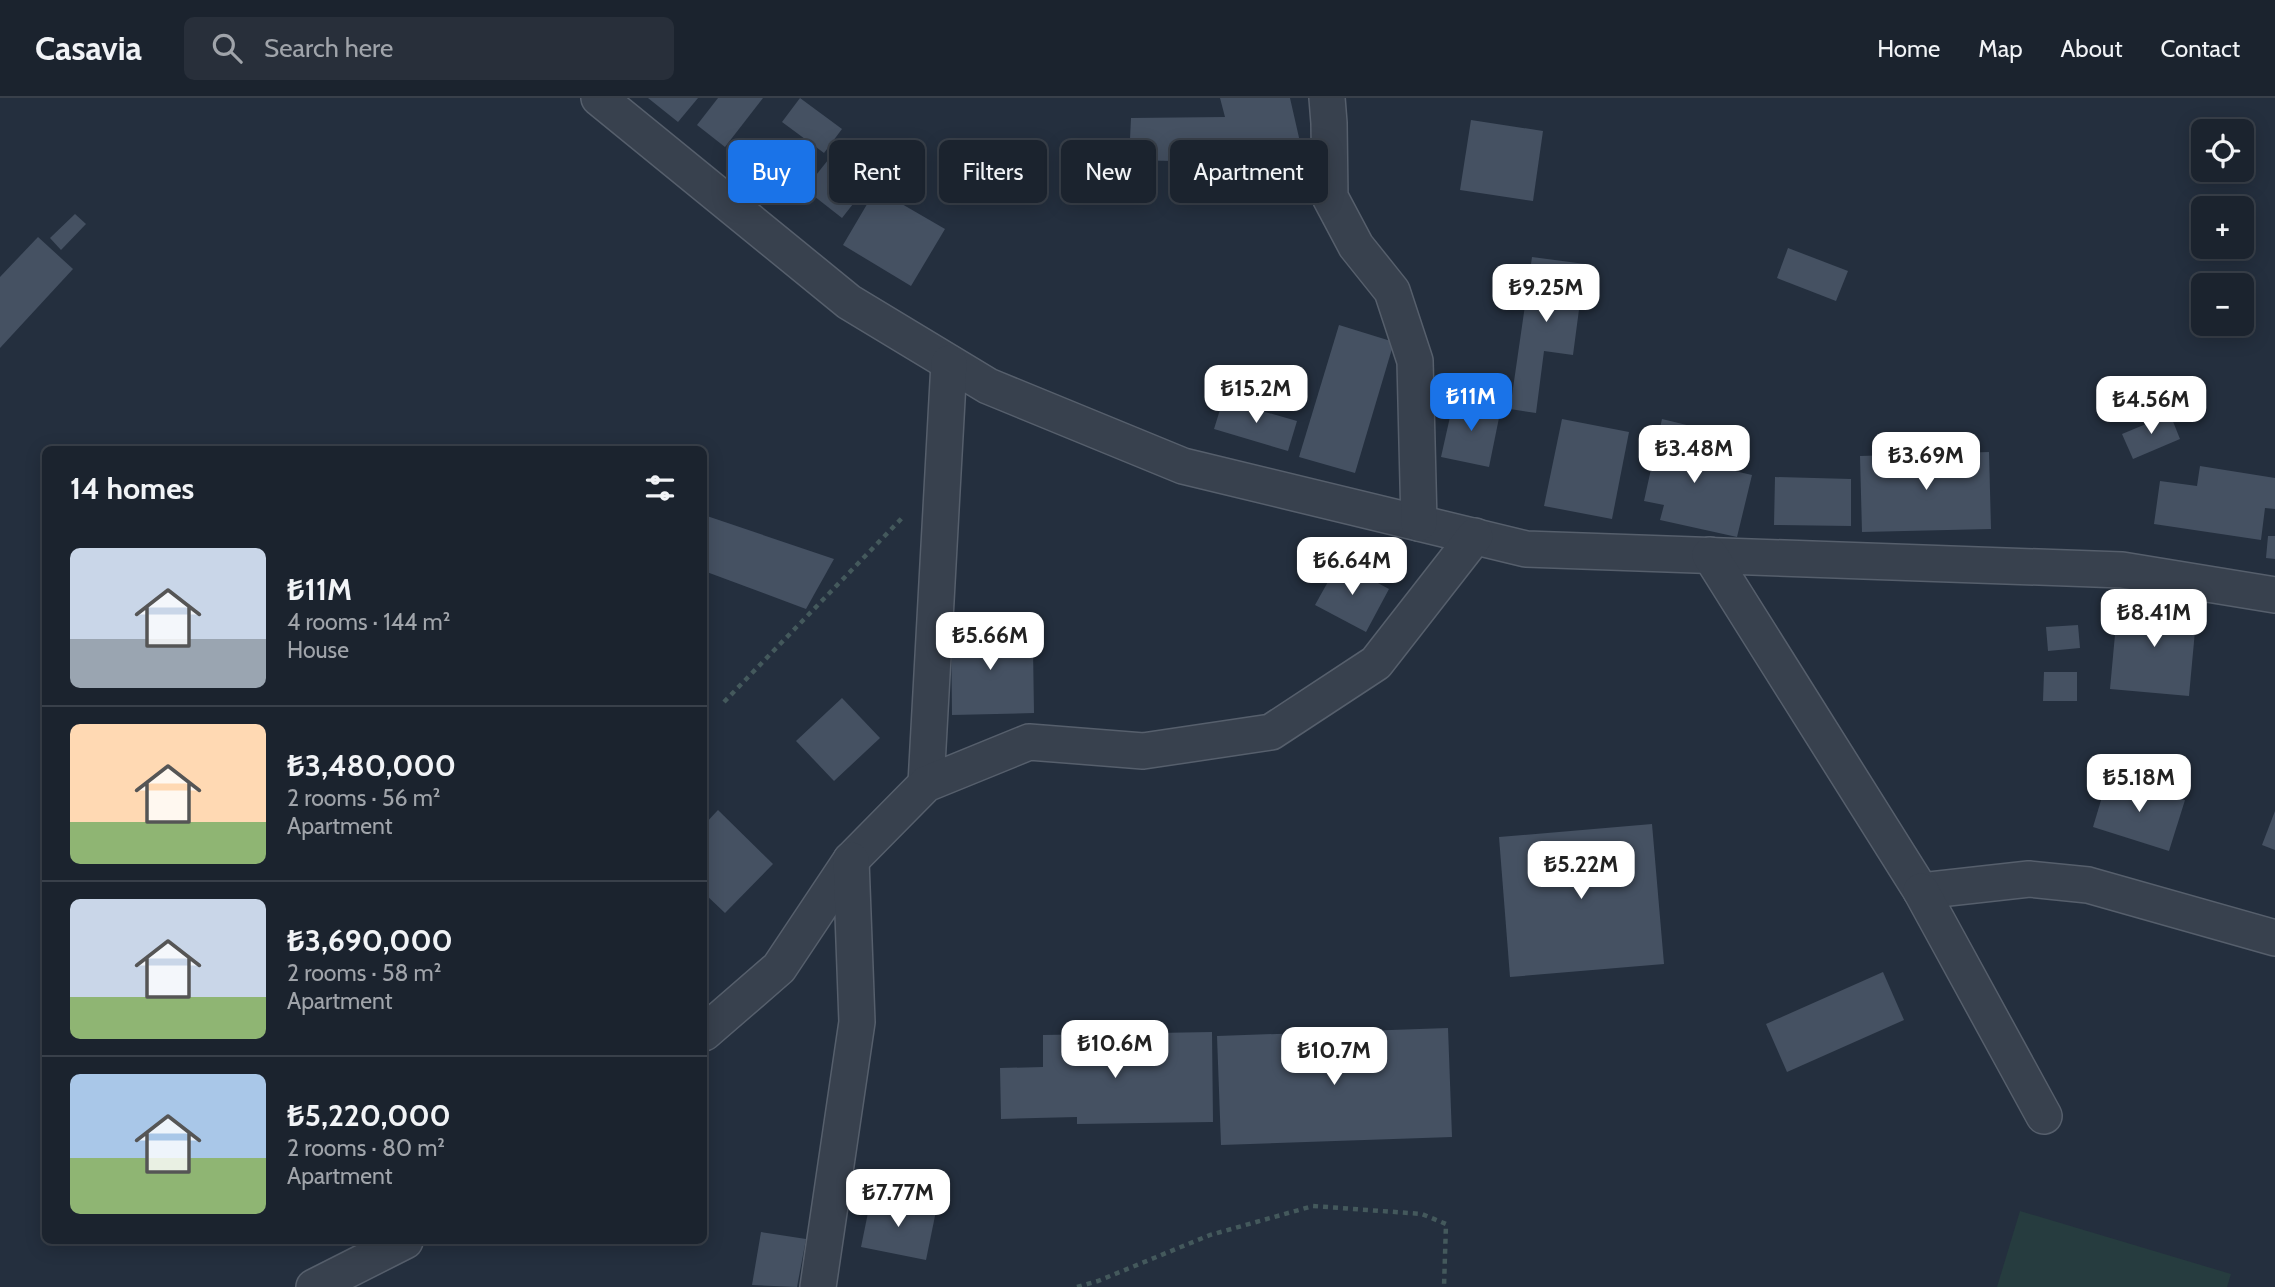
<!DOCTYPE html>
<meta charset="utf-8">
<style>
body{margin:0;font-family:Cabin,sans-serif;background:#282f3a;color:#f1f3f6;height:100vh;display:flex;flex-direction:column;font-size:26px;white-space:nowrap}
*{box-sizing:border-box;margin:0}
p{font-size:23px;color:#a0a4aa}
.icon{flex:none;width:38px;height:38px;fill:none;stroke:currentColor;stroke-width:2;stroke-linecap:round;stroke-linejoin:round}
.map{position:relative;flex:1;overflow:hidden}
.side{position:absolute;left:42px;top:348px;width:665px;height:798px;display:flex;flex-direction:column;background:#1b232e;border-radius:10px;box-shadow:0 4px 18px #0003,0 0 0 2px #39404a}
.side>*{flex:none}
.top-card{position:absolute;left:728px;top:42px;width:665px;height:63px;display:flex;gap:14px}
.buttons{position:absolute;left:2191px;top:21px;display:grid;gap:14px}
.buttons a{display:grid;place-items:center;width:63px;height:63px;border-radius:10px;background:#1b232e;box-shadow:0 4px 18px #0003,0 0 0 2px #39404a;font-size:35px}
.price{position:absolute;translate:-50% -60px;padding:0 16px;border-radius:14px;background:#fff;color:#222;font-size:23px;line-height:46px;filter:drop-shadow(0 2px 4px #0008)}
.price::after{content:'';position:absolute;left:50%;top:42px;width:21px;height:16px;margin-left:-10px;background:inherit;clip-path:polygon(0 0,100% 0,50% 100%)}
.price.current{background:#1a73e8;color:#fff}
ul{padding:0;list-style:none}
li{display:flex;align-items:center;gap:21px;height:175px;padding:0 28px}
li+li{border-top:2px solid #39404a}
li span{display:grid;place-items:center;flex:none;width:196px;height:140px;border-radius:10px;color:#555}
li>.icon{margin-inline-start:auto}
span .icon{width:84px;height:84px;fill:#fffc;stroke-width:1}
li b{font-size:30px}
h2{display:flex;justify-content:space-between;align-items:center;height:84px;padding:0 28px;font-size:30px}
.tag{padding:0 24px;border-radius:10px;background:#1b232e;box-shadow:0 4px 18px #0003,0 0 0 2px #39404a;font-size:24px;line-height:63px}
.tag.current{background:#1a73e8;color:#fff}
header{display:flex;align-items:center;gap:42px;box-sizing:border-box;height:98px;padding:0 35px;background:#1b232e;border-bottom:2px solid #39404a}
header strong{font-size:33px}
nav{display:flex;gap:38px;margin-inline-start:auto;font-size:24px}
.search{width:490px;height:63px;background:#282f3a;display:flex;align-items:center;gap:18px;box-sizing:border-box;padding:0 24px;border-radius:10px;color:#a0a4aa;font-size:26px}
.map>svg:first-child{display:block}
.green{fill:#263c3f}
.building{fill:#455162}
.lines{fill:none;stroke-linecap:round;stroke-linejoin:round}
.minor-casing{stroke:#565f6c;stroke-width:38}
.path{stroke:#44595c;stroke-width:4.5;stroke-dasharray:5 5;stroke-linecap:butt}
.minor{stroke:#38414e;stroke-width:35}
</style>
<header>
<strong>Casavia</strong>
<div class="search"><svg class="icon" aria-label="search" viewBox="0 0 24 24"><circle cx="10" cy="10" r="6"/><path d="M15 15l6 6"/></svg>Search here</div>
<nav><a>Home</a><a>Map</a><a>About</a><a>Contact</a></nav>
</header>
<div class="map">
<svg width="2275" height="1189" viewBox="0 0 2275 1189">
<rect width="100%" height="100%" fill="#242f3e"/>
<polygon class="green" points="2020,1113 2231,1176 2227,1189 1997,1189"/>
<g class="building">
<polygon points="648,0 698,0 678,24"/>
<polygon points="718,0 763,0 725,49 697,27"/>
<polygon points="800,0 842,31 824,55 782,24"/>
<polygon points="1220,0 1290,0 1305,66 1129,62 1131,20 1225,19"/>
<polygon points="1471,22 1543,33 1533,103 1460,92"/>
<polygon points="828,62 864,92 842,120 805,91"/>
<polygon points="876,91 945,131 911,188 843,147"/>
<polygon points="75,116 86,126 61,152 50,140"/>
<polygon points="38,139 73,171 0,250 0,179"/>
<polygon points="1788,150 1848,173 1836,203 1777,180"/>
<polygon points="1532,159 1585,166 1573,257 1544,253 1536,315 1510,311"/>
<polygon points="1339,227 1394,244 1355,375 1299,359"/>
<polygon points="1454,301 1501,310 1489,369 1441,359"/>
<polygon points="1223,302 1297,323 1288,353 1214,331"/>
<polygon points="2170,316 2180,341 2133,361 2122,336"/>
<polygon points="1562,321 1629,334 1612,421 1544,408"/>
<polygon points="1662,321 1699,330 1691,363 1752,377 1737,439 1660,422 1664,407 1644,403"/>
<polygon points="1989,354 1991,431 1862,434 1860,358"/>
<polygon points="2200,368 2275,380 2275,411 2265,410 2261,442 2154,426 2160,383 2197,388"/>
<polygon points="1775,379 1851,381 1851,428 1774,427"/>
<polygon points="704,417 834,461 806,511 704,473"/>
<polygon points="2268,438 2275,438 2275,461 2266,460"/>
<polygon points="1339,464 1389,491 1366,534 1315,507"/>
<polygon points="2118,504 2197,511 2189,598 2110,591"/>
<polygon points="1009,525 1009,552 1033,551 1034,615 952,617 951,526"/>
<polygon points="2078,527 2080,550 2048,553 2046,529"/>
<polygon points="2044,574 2077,574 2077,603 2043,603"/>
<polygon points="842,600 880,640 834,683 796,643"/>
<polygon points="2108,679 2185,702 2169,753 2093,729"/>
<polygon points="718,712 773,766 725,815 704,795 704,727"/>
<polygon points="2275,713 2275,752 2262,747"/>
<polygon points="1652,726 1664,866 1510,879 1499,739"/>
<polygon points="1883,874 1904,922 1787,974 1766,926"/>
<polygon points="1448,930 1452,1039 1221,1047 1217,938"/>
<polygon points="1212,934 1213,1024 1077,1026 1077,1019 1001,1021 1000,970 1043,969 1043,937"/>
<polygon points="871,1100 936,1113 926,1162 861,1149"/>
<polygon points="761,1134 806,1141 797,1189 752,1187"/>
</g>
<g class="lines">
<defs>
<g id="minor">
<polyline points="599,0 849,204 988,288 1183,368 1526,451 2122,472 2275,497"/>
<polyline points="1327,0 1329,25 1330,99 1356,148 1392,193 1415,263 1419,425"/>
<polyline points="1710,457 1921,793 2029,781 2088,787 2275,840"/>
<polyline points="926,686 949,265"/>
<polyline points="1921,793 2044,1018"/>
<polyline points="704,935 779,870 851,762 926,686 1029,644 1143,653 1271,634 1376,565 1475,438"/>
<polyline points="314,1189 405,1143"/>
<polyline points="818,1189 857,924 851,762"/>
</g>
</defs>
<use href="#minor" class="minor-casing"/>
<g class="path">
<polyline points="724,604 903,419"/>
<polyline points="1077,1189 1098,1183 1210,1137 1313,1108 1422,1116 1446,1126 1444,1189"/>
</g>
<use href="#minor" class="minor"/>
</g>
</svg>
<div class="buttons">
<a><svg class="icon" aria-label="locate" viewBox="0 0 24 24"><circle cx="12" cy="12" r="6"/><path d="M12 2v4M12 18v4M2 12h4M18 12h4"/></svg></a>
<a>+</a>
<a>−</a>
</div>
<b class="price" style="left:1546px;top:226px">₺9.25M</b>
<b class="price" style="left:1256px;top:327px">₺15.2M</b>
<b class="price current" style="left:1471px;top:335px">₺11M</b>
<b class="price" style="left:2151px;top:338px">₺4.56M</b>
<b class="price" style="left:1694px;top:387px">₺3.48M</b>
<b class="price" style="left:1926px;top:394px">₺3.69M</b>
<b class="price" style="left:1352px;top:499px">₺6.64M</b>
<b class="price" style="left:2154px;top:551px">₺8.41M</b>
<b class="price" style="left:990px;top:574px">₺5.66M</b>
<b class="price" style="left:2139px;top:716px">₺5.18M</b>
<b class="price" style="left:1581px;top:803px">₺5.22M</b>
<b class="price" style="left:1115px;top:982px">₺10.6M</b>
<b class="price" style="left:1334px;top:989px">₺10.7M</b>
<b class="price" style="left:898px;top:1131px">₺7.77M</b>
<div class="top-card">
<a class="tag current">Buy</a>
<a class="tag">Rent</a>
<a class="tag">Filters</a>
<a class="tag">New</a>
<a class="tag">Apartment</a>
</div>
<section class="side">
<h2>14 homes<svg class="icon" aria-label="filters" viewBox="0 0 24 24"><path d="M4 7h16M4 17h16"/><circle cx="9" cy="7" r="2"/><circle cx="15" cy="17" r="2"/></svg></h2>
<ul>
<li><span style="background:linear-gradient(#c9d6e8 65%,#9aa5b1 0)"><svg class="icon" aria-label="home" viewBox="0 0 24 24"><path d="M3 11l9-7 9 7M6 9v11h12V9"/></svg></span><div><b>₺11M</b><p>4 rooms · 144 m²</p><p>House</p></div></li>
<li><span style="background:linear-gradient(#ffd9b3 70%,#8fb573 0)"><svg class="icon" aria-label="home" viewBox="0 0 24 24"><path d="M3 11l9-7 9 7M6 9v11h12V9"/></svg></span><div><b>₺3,480,000</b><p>2 rooms · 56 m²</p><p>Apartment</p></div></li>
<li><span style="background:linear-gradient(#c9d6e8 70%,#8fb573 0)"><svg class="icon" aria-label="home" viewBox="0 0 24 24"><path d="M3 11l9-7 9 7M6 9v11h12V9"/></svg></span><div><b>₺3,690,000</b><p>2 rooms · 58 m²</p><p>Apartment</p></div></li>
<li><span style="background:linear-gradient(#a9c7e8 60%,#8fb573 0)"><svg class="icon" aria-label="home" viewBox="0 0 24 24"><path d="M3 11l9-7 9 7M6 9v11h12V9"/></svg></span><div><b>₺5,220,000</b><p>2 rooms · 80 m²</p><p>Apartment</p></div></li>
</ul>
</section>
</div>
